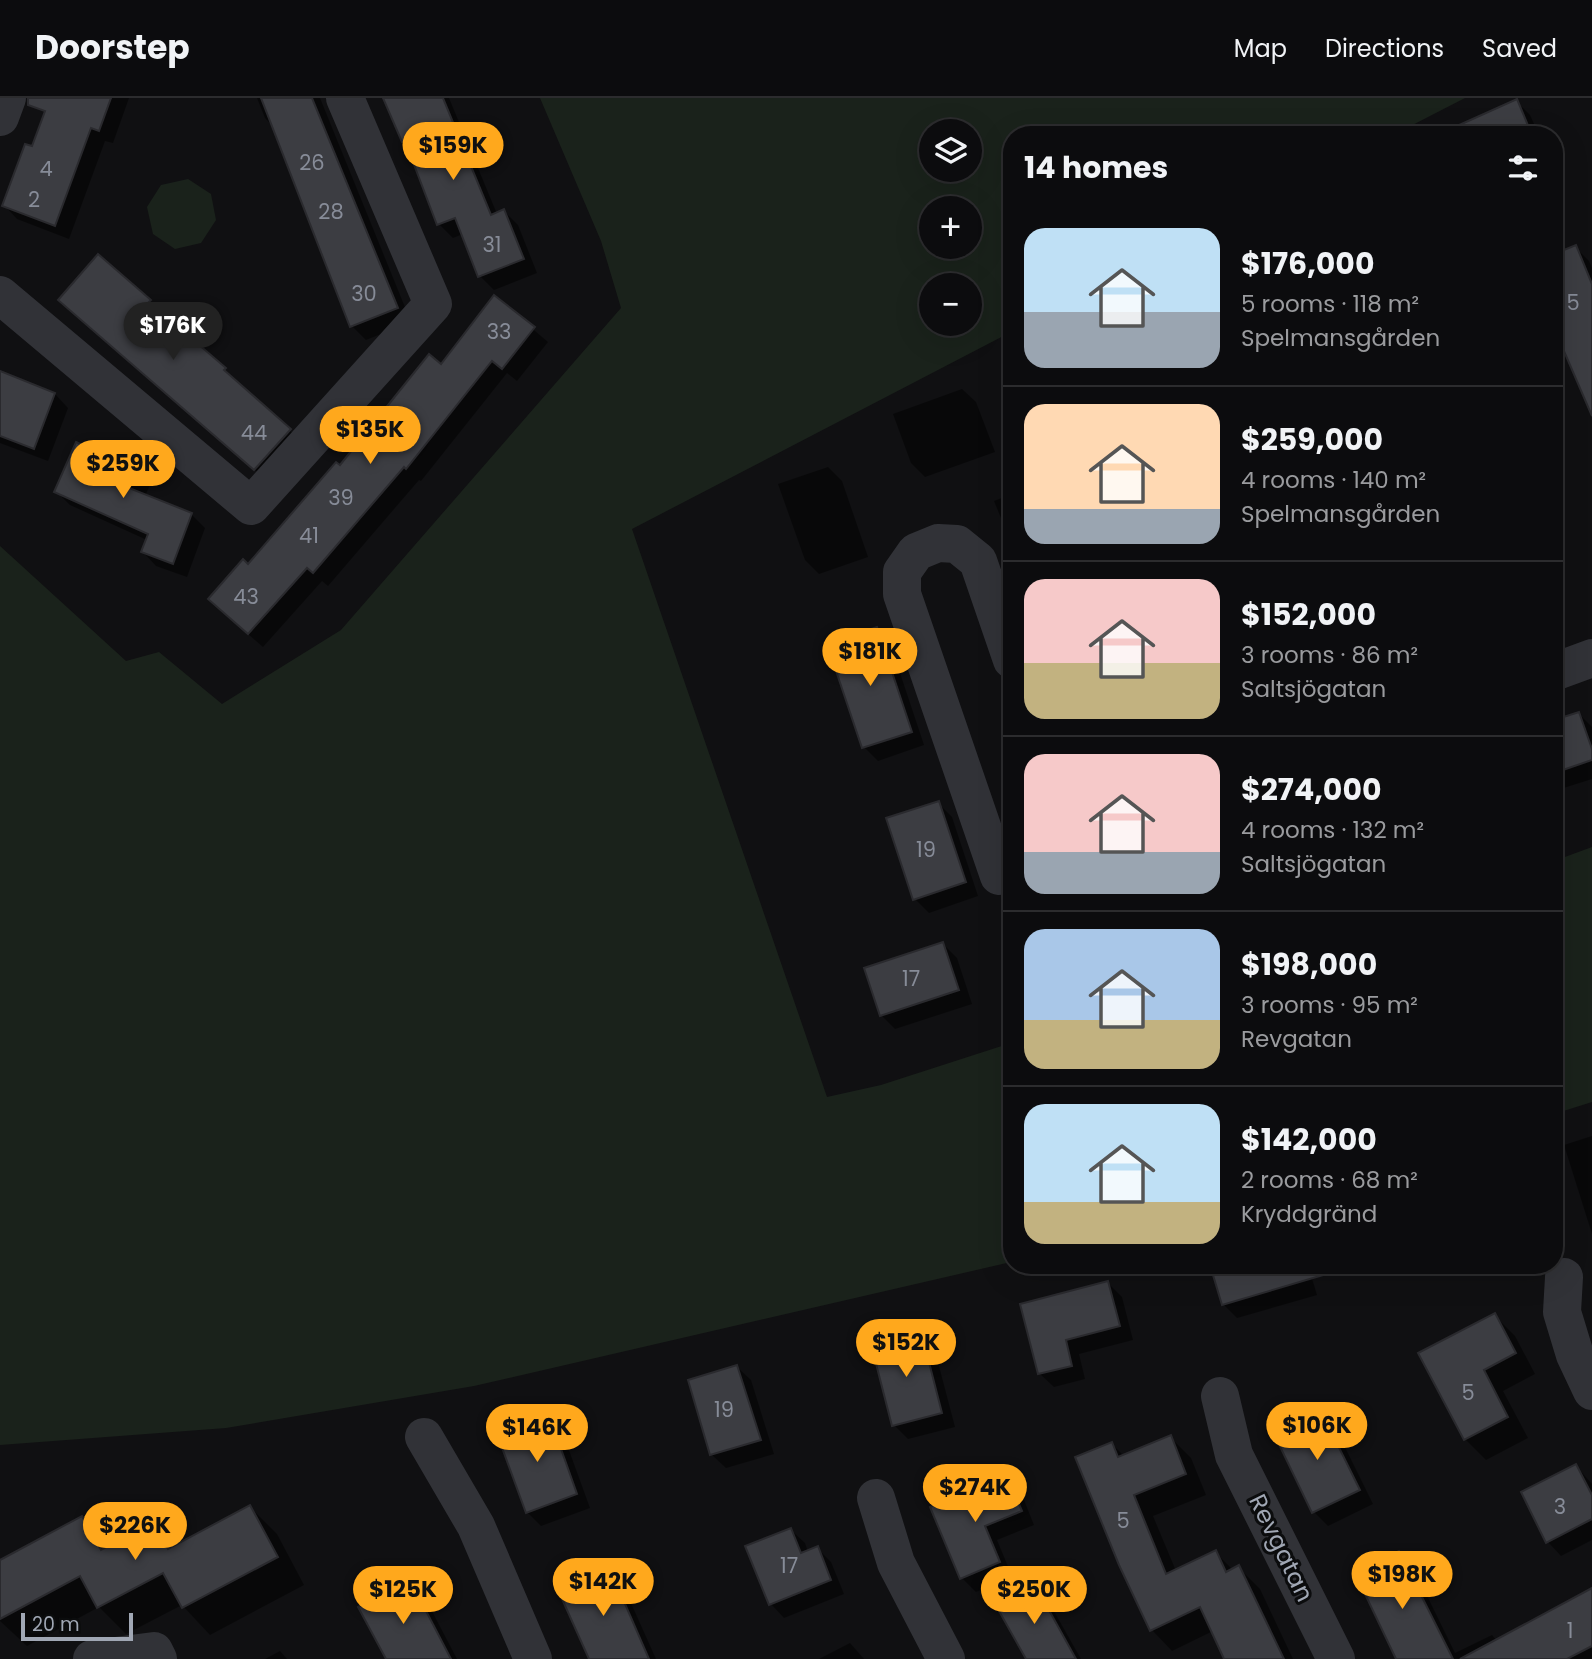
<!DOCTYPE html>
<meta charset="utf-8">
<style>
body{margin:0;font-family:Poppins,sans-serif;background:#1a1a1c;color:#f1f3f6;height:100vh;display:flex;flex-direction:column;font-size:26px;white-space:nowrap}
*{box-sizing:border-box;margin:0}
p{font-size:23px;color:#9a9b9e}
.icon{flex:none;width:38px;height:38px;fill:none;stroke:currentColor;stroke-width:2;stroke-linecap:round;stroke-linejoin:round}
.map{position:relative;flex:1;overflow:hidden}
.sheet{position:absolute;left:1003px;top:28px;width:560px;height:1148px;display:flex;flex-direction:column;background:#0c0c0e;border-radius:28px;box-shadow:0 7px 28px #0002,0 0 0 2px #2c2c2e}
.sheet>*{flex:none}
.tools{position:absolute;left:919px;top:21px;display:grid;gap:14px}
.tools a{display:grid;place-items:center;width:63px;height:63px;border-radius:50%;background:#0c0c0e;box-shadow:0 7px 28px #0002,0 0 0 2px #2c2c2e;font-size:35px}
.scale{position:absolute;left:21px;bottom:18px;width:112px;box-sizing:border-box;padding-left:7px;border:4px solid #a0a7b4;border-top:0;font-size:19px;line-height:24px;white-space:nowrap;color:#a0a7b4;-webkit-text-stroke:5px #0b0c0d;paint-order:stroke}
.price{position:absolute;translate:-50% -60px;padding:0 16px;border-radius:24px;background:#ffa81c;color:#111;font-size:23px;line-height:46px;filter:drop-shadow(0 2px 4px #0008)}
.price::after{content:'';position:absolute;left:50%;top:42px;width:21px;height:16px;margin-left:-10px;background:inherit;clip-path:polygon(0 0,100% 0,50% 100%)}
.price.selected{background:#222;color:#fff}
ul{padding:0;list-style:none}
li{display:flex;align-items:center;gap:21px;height:175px;padding:0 21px}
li+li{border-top:2px solid #2c2c2e}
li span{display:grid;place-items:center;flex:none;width:196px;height:140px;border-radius:21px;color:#555}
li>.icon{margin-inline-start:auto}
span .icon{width:84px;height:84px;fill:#fffc;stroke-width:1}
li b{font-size:30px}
h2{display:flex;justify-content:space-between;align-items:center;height:84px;padding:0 21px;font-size:30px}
header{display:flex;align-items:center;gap:42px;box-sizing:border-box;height:98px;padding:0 35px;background:#0c0c0e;border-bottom:2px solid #2c2c2e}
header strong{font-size:33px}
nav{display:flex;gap:38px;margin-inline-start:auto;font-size:24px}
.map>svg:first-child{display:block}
.green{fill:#1a221b;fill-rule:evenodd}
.shadow{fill:#0007}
.building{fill:#3c3d42;stroke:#2a2a2e;stroke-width:2}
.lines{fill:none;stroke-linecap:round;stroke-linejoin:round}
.minor{stroke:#313237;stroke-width:38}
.labels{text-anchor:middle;stroke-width:6;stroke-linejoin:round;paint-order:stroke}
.number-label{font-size:21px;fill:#878c98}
.street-label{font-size:24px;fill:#a0a7b4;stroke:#0b0c0d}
</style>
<header>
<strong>Doorstep</strong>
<nav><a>Map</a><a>Directions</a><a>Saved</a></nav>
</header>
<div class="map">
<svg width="1592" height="1561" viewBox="0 0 1592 1561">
<rect width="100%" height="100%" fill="#101012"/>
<g class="green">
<path d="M540,0H1465L1393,37H1012L1011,234L632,431L827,999L881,987L1011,945V1164L474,1288L226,1330L0,1347V448L126,563L159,554L222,606L341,532L621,210L601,143ZM970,33V72H931V33ZM970,110V149H931V110ZM931,187H970V226H931Z"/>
<polygon points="188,81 211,96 216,122 201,145 175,151 153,136 147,109 161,87"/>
<polygon points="1592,749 1592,1004 1554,1016 1554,763"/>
</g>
<g class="shadow">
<polygon points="51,0 129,0 113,45 105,43 69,141 17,121 4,107 33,51"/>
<polygon points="257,0 320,0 411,224 366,242 352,228 274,29 265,20"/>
<polygon points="386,0 449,0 497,116 504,113 518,127 537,175 494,192 480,178 463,136 453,140 439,126 409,48 404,43"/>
<polygon points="1516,3 1530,17 1539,37 1448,37"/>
<polygon points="1575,149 1589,163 1592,170 1592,315 1554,228 1554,158"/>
<polygon points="495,199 548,244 517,283 507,275 421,383 419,382 328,488 322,483 263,549 224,515 248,468 340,369 441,268"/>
<polygon points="150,203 304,346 269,384 74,215"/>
<polygon points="0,275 55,296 68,310 48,363 0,345"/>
<polygon points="962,291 976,304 995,354 925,379 911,365 893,316"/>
<polygon points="828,369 842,383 868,459 819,476 805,462 778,386"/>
<polygon points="136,374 150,387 145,398 191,416 205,430 187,479 156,468 143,454 147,442 70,407 56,393"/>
<polygon points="1012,396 1012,447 994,403"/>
<polygon points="876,531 890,545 924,647 878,663 864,649"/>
<polygon points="1579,616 1592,629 1592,681 1554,693 1554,624"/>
<polygon points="938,705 952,719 978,798 929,815 915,801"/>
<polygon points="943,846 957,860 972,906 895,931 881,917"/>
<polygon points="1592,1038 1592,1136 1564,1047"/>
<polygon points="1308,1167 1317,1197 1237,1220 1223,1206"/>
<polygon points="1398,1167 1426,1167 1405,1174"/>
<polygon points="1108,1185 1122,1199 1133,1242 1079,1256 1085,1281 1054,1289 1040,1276 1022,1208"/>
<polygon points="1494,1217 1515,1238 1535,1276 1503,1293 1528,1340 1486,1362 1465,1341"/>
<polygon points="920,1235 934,1249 955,1329 908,1341 894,1327"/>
<polygon points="737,1269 751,1282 774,1356 726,1370 712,1357 690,1283"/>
<polygon points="1321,1315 1335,1329 1373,1406 1328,1428 1314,1414"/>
<polygon points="548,1319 562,1333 590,1410 541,1428 527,1414"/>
<polygon points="1170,1339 1191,1360 1206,1397 1153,1418 1176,1473 1215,1454 1233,1472 1239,1470 1260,1491 1293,1561 1226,1561 1213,1533 1172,1553 1152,1532 1112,1346 1124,1358"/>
<polygon points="1576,1368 1592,1386 1592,1442 1561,1458 1548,1444"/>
<polygon points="1006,1378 1020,1392 1034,1427 997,1442 1012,1478 976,1494 962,1480"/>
<polygon points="250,1409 277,1436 304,1487 210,1537 182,1507 126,1536 99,1509 27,1548 0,1523 0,1464 82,1420 110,1449 153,1426 175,1448"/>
<polygon points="791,1432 805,1445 808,1454 817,1450 831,1464 844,1496 784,1520 771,1506"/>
<polygon points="1399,1455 1413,1469 1455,1555 1492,1537 1497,1543 1592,1492 1592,1561 1400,1561"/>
<polygon points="608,1471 622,1485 656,1561 591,1561"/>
<polygon points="410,1484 424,1498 457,1561 388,1561"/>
<polygon points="1034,1487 1047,1501 1081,1561 1028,1561"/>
<polygon points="850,1545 864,1561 819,1561"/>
<polygon points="280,1553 287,1561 265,1561"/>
</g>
<g class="building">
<polygon points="28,0 111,0 99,33 91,30 55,128 2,108 25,46 32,48 45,13 28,7"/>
<polygon points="261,0 312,0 398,210 350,229"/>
<polygon points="383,0 443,0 491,117 504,111 524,161 478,179 455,120 437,127 405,43 402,44"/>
<polygon points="1517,1 1532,37 1437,37"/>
<polygon points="1576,147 1592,186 1592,318 1554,230 1554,156"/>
<polygon points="98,156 151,202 149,204 226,270 224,272 291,331 254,372 58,202"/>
<polygon points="494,197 535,229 502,271 492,263 406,371 404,369 313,475 307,470 248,536 208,501 243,461 248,466 336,364 340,367 429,256 441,266"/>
<polygon points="0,273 55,295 34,351 0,338"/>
<polygon points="76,344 137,372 129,390 192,415 173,466 141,454 148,436 54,394"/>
<polygon points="877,529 912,634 862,650 827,546"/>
<polygon points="1579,614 1592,651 1592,662 1554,675 1554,622"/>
<polygon points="939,703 966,784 913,802 886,720"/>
<polygon points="943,844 959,892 880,918 864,870"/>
<polygon points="1210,1167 1329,1167 1330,1175 1222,1207"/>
<polygon points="1108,1183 1120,1228 1066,1242 1072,1268 1038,1276 1020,1206"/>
<polygon points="1495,1215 1516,1255 1484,1272 1508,1319 1464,1342 1418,1255"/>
<polygon points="921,1233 942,1315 892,1328 871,1246"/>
<polygon points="737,1267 761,1342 710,1357 688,1282"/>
<polygon points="1321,1313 1360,1392 1312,1415 1274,1336"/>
<polygon points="549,1317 577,1396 526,1415 497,1336"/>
<polygon points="1171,1337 1186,1376 1134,1397 1166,1476 1216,1452 1226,1474 1239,1467 1284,1561 1224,1561 1200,1509 1150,1533 1119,1467 1075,1359 1112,1344 1118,1359"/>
<polygon points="1576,1366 1592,1397 1592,1421 1546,1445 1521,1394"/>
<polygon points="1006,1376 1022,1413 985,1428 1000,1464 960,1481 930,1409"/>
<polygon points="250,1407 278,1459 182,1510 163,1475 97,1510 80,1478 0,1521 0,1462 82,1418 101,1452 153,1424 168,1451"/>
<polygon points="791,1430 801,1455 818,1448 831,1482 769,1507 745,1448"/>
<polygon points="1399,1453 1453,1561 1396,1561 1355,1475"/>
<polygon points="609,1469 649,1561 589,1561 558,1492"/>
<polygon points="410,1482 451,1561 386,1561 358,1509"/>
<polygon points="1034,1485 1076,1561 1026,1561 995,1506"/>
<polygon points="1592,1490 1592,1548 1567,1561 1460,1561"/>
</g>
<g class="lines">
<g class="minor">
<polyline points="0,19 7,0"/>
<polyline points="0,197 251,408 433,206 345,0"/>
<polyline points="1012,562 978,463 957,446 938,445 916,454 902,474 902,496 999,778 1012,773"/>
<polyline points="1554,574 1592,560"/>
<polyline points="1564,1179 1562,1214 1575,1257 1592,1293"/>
<polyline points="1220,1298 1234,1357 1336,1561"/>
<polyline points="424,1339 476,1428 533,1561"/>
<polyline points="876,1400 896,1465 946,1561"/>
<polyline points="92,1561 154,1553 158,1561"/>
</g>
</g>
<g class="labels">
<g class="number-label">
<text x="312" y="72">26</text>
<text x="46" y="78">4</text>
<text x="34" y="109">2</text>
<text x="331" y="121">28</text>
<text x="492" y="154">31</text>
<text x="364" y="203">30</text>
<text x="1573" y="212">5</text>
<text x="499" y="241">33</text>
<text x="254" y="342">44</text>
<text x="341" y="407">39</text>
<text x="309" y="445">41</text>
<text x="246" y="506">43</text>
<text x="926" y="759">19</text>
<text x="911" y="888">17</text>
<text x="1468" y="1302">5</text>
<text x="724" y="1319">19</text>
<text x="1560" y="1416">3</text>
<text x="1123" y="1430">5</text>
<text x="789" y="1475">17</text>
<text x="1570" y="1540">1</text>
</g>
<g class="street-label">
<text transform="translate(1281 1450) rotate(64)" y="8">Revgatan</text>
</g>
</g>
</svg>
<div class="tools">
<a><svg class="icon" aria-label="layers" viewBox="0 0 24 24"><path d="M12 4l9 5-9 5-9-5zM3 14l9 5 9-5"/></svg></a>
<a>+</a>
<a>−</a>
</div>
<div class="scale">20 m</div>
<b class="price" style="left:453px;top:84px">$159K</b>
<b class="price selected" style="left:173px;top:264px">$176K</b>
<b class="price" style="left:370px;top:368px">$135K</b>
<b class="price" style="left:123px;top:402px">$259K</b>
<b class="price" style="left:870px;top:590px">$181K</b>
<b class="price" style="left:906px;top:1281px">$152K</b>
<b class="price" style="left:1317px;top:1364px">$106K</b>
<b class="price" style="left:537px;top:1366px">$146K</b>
<b class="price" style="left:975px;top:1426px">$274K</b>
<b class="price" style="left:135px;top:1464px">$226K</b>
<b class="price" style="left:1402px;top:1513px">$198K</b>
<b class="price" style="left:603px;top:1520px">$142K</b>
<b class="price" style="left:403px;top:1528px">$125K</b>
<b class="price" style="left:1034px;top:1528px">$250K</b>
<section class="sheet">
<h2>14 homes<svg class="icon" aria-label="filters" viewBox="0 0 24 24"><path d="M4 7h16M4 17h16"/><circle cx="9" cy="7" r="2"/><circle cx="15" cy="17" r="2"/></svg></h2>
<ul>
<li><span style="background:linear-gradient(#bfe0f5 60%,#9aa5b1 0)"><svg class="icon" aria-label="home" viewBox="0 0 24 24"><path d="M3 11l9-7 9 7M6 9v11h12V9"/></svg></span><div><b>$176,000</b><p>5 rooms · 118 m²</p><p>Spelmansgården</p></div></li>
<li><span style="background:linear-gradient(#ffd9b3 75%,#9aa5b1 0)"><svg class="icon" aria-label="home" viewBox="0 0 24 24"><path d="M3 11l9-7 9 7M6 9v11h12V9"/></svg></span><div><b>$259,000</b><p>4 rooms · 140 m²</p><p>Spelmansgården</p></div></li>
<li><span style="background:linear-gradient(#f6c9c9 60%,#c2b280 0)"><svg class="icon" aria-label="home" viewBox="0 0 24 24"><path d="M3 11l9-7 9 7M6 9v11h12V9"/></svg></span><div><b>$152,000</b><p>3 rooms · 86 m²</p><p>Saltsjögatan</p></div></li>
<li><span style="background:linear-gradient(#f6c9c9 70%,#9aa5b1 0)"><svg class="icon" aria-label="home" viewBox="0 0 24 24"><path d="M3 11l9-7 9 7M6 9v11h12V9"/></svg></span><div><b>$274,000</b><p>4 rooms · 132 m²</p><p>Saltsjögatan</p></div></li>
<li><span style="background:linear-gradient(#a9c7e8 65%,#c2b280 0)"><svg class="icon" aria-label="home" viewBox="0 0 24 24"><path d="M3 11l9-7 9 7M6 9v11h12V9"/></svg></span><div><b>$198,000</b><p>3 rooms · 95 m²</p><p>Revgatan</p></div></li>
<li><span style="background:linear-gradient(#bfe0f5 70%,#c2b280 0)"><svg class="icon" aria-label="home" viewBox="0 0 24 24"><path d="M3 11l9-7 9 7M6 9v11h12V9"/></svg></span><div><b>$142,000</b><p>2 rooms · 68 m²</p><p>Kryddgränd</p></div></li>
</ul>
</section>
</div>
